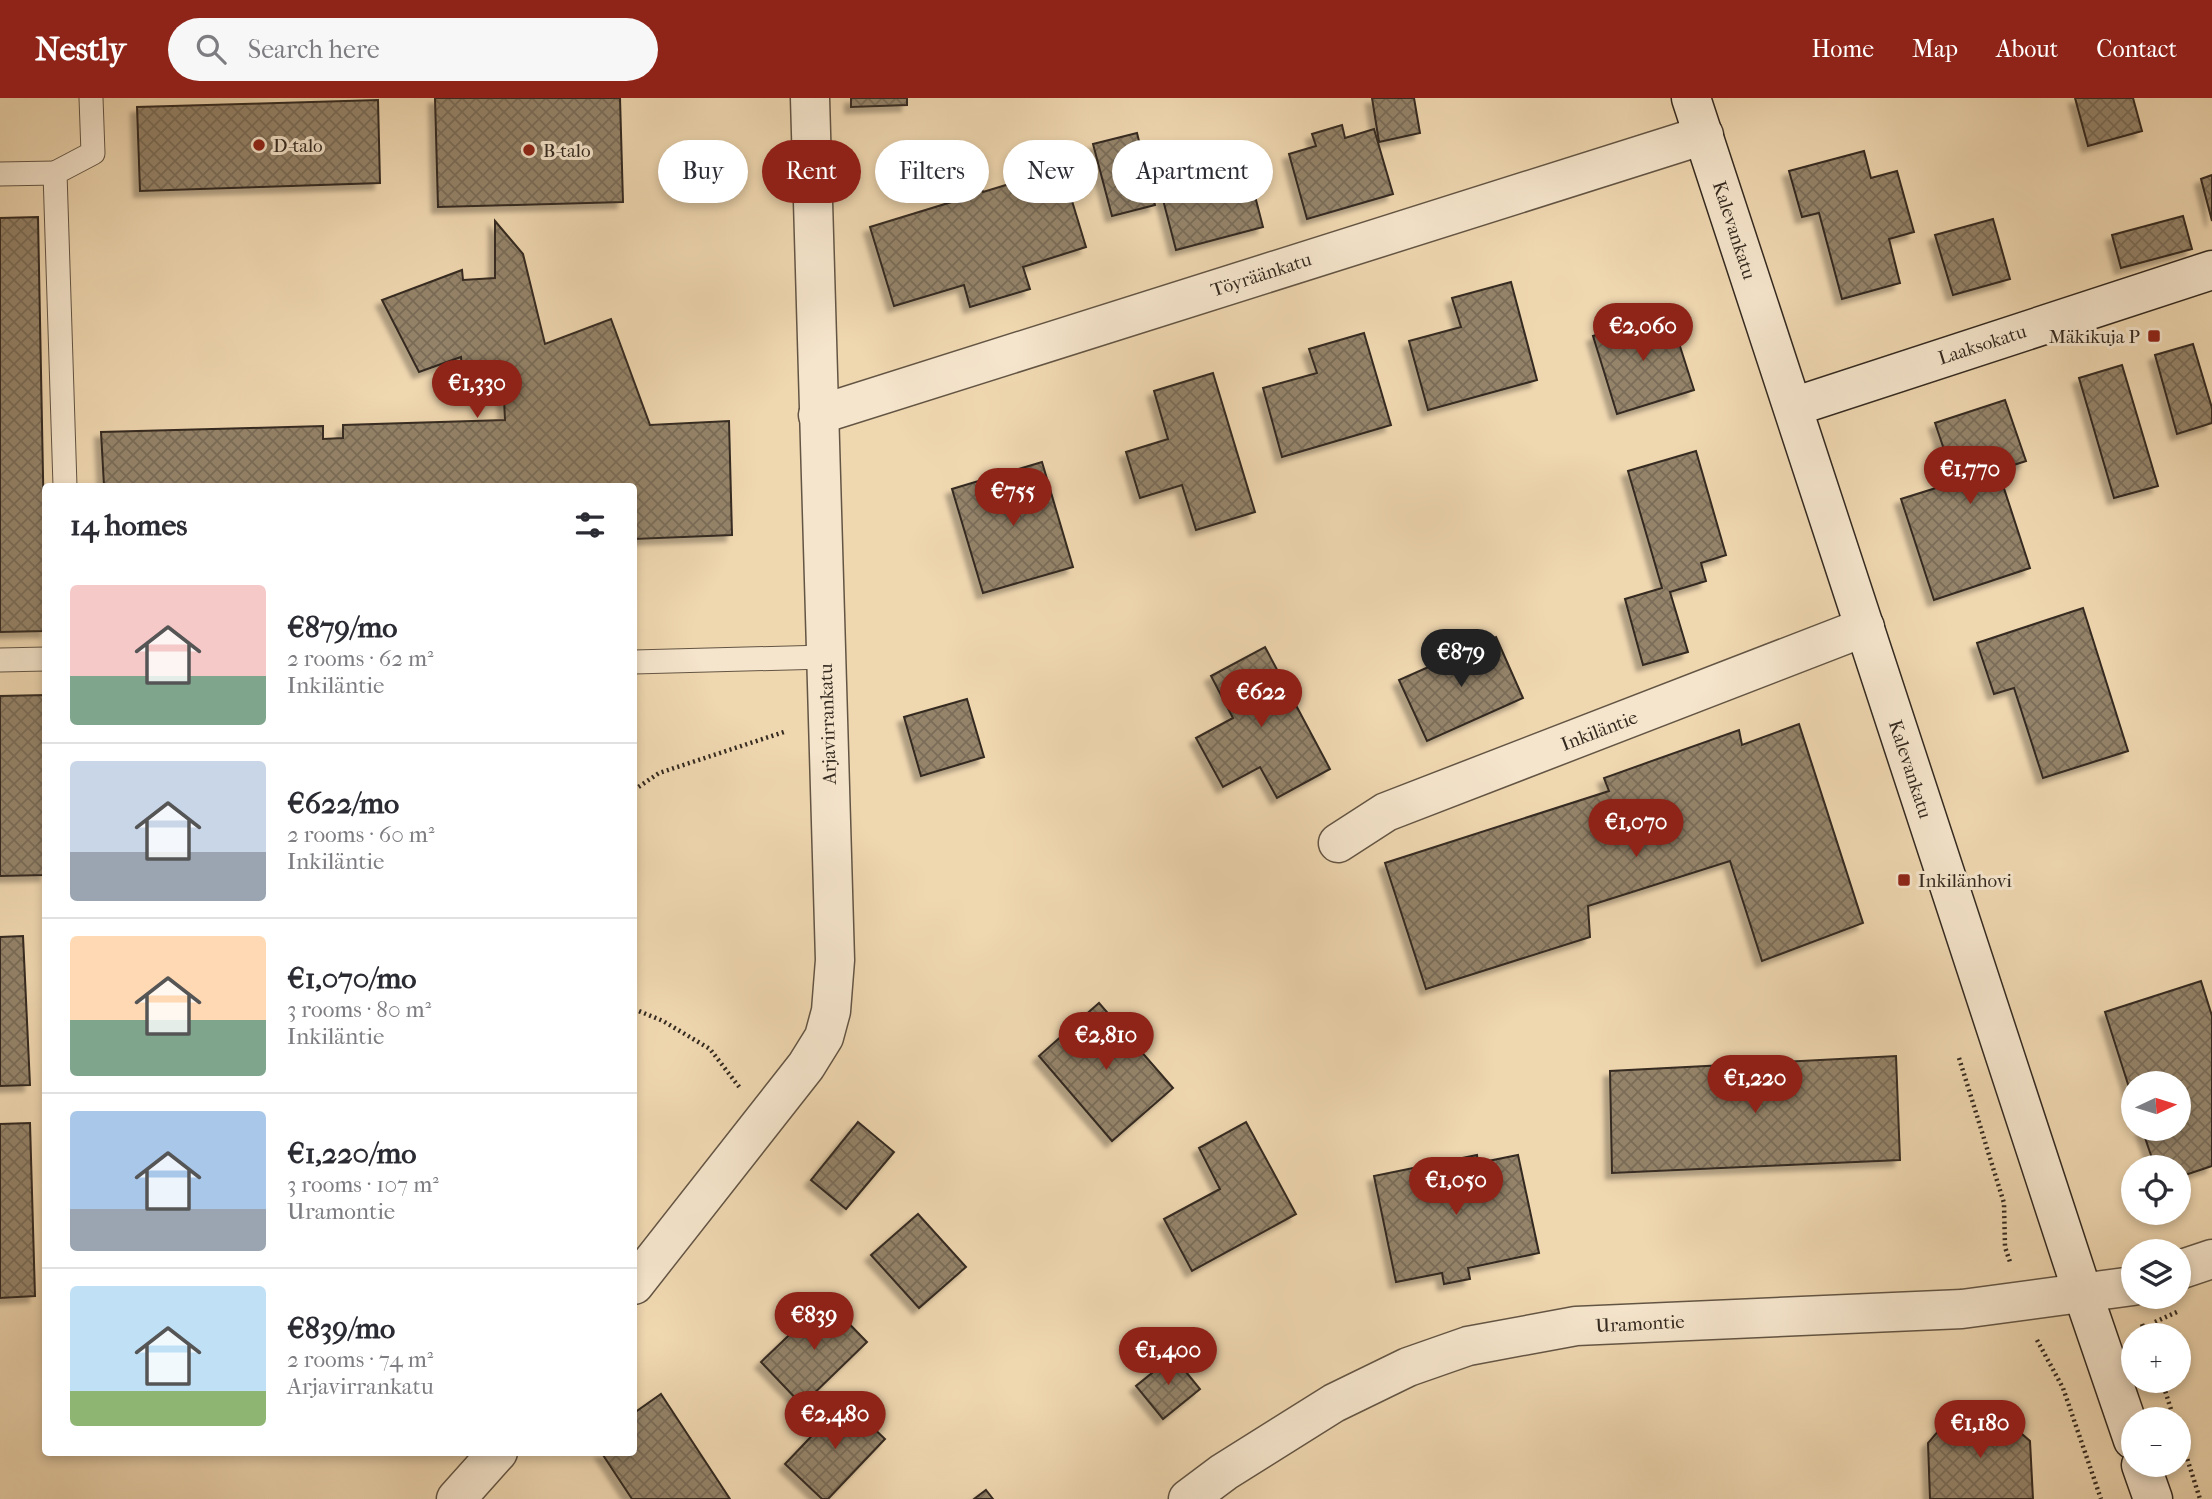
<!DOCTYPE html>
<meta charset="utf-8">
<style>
body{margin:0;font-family:"IM FELL French Canon",serif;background:#f7f7f7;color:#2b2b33;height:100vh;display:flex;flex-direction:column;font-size:26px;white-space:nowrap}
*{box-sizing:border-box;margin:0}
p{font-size:23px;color:#7c7c81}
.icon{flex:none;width:38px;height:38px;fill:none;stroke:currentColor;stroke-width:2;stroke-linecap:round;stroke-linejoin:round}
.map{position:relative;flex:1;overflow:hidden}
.sheet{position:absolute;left:42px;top:385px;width:595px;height:973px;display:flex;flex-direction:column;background:#fff;border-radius:7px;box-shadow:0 4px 10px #0003}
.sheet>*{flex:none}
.banner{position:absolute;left:658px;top:42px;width:665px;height:63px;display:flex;gap:14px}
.needle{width:46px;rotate:86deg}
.buttons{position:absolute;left:2121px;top:973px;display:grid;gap:14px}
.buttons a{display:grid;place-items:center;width:70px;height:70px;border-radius:50%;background:#fff;box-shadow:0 4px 10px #0003;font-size:35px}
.price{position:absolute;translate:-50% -60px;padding:0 16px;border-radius:24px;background:#8f2418;color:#fff;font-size:23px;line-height:46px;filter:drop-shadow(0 2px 4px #0008)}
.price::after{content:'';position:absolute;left:50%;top:42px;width:21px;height:16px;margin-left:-10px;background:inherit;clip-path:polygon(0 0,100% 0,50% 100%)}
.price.current{background:#222;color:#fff}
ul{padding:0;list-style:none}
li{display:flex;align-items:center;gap:21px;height:175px;padding:0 28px}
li+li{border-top:2px solid #e1e1e2}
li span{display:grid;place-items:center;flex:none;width:196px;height:140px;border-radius:7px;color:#555}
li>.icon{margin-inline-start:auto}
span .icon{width:84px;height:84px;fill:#fffc;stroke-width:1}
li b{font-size:30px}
h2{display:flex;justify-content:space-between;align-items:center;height:84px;padding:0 28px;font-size:30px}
.tag{padding:0 24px;border-radius:32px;background:#fff;box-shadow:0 4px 10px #0003;font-size:24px;line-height:63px}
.tag.current{background:#8f2418;color:#fff}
header{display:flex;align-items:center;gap:42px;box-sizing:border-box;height:98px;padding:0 35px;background:#8f2418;color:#fff}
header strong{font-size:33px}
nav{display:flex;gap:38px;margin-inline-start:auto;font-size:24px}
.search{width:490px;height:63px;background:#f7f7f7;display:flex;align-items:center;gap:18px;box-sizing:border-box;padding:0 24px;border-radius:38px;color:#7c7c81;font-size:26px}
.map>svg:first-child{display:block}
.building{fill:url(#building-cross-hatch);stroke:#342a20;stroke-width:2;filter:url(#shadow)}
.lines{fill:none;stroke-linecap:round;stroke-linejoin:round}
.lane-casing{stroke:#635544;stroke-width:25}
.street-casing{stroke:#635544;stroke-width:41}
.secondary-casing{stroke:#342a20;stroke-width:41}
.path{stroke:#342a20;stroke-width:4.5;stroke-dasharray:2 3.5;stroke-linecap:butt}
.lane{stroke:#f5e5cc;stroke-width:23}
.street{stroke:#f5e5cc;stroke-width:38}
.secondary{stroke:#f5e5cc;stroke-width:38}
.poi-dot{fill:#8f2418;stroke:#f5e5cc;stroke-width:2.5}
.labels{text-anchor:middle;stroke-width:6;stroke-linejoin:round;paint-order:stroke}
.poi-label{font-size:19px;fill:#342a20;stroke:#f5e5cc;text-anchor:start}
.street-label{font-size:19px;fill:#342a20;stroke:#f5e5cc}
</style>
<header>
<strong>Nestly</strong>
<div class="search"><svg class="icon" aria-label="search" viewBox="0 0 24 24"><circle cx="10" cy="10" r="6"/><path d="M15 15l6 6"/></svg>Search here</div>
<nav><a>Home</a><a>Map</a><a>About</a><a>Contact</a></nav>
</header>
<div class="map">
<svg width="2212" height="1401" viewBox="0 0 2212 1401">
<defs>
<pattern id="building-cross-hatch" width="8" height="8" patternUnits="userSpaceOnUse" patternTransform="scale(1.75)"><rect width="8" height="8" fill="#95846b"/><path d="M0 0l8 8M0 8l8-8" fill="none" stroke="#7a6c58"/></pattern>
<filter id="shadow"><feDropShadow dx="-6" dy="6" stdDeviation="2" flood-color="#0004"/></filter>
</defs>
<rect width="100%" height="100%" fill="#efd7b0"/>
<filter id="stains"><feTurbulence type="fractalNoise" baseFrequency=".00286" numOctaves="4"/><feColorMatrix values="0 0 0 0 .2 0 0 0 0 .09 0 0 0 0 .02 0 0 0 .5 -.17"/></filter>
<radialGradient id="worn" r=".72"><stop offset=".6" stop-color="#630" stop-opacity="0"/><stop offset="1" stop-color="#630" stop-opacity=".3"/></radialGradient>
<g class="building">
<polygon points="435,0 620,0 623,104 438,109"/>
<polygon points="851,0 907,0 907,7 851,9"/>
<polygon points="1372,0 1414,0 1420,35 1379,44"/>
<polygon points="2075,0 2133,0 2142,33 2088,48"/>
<polygon points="378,2 380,85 140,93 137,9"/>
<polygon points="1342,27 1345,40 1374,31 1393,96 1307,121 1289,56 1316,48 1312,36"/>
<polygon points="1137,35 1155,107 1112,118 1093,46"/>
<polygon points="1864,53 1871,80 1897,73 1914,134 1889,141 1900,185 1842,201 1819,115 1802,119 1789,73"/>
<polygon points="1214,64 1218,79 1248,71 1263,129 1176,152 1161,94 1189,87 1185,72"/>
<polygon points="1062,70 1086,149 1023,169 1030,191 970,209 964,187 894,208 870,129 958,102 951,79 976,72 983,94"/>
<polygon points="2212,77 2212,123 2201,81"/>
<polygon points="2183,118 2192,151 2121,170 2112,137"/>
<polygon points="38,119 46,533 0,534 0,120"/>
<polygon points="1993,121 2010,181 1953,197 1935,137"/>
<polygon points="495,123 523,156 545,246 611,221 650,327 729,323 732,437 634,441 634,388 104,388 101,334 323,328 323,341 343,340 343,327 505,322 503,282 463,283 461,259 419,274 382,202 462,172 463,182 495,180"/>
<polygon points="1511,184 1537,282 1428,312 1409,243 1461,229 1452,200"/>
<polygon points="1669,214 1694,292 1617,316 1593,238"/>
<polygon points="1364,235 1391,327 1282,359 1263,290 1317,275 1309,251"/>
<polygon points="2193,246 2212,310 2212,325 2177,336 2155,257"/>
<polygon points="2122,267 2158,388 2114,400 2079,280"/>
<polygon points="1213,275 1255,414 1196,432 1182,387 1140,400 1126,354 1168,341 1154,293"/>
<polygon points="2005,302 2026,363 1998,372 2030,470 1934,502 1901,401 1955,384 1935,325"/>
<polygon points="1696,353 1726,457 1701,465 1706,483 1670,494 1688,554 1643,567 1625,501 1662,490 1628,373"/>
<polygon points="1042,364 1073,469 983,495 952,391"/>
<polygon points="2083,510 2128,653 2043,680 2014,590 1994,596 1977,545"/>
<polygon points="1496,539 1523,600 1427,643 1399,582"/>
<polygon points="1265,549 1330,671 1277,700 1260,669 1223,689 1196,640 1233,620 1211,578"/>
<polygon points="46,597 46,777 0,778 0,598"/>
<polygon points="967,601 984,659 921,678 904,619"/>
<polygon points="1799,626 1863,825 1762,863 1730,763 1588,808 1590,839 1426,891 1385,765 1609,693 1604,680 1739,632 1742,647"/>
<polygon points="23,838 30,987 0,988 0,839"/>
<polygon points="2201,883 2212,918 2212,1068 2179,1079 2179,1069 2155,1069 2142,1031 2179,1031 2179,985 2133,985 2133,1002 2105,914"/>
<polygon points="1099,905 1173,990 1112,1043 1039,958"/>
<polygon points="1896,958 1900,1062 1612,1075 1610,973"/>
<polygon points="858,1024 894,1054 846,1111 811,1082"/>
<polygon points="1246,1024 1296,1116 1192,1173 1164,1121 1220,1091 1199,1050"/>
<polygon points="30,1025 35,1198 0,1200 0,1026"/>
<polygon points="1477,1057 1478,1065 1518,1057 1539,1155 1468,1170 1470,1181 1444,1186 1442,1175 1396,1184 1374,1078"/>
<polygon points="918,1116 966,1169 919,1210 871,1157"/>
<polygon points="826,1202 867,1244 802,1307 761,1264"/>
<polygon points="1173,1258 1200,1291 1163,1321 1136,1288"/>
<polygon points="661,1296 730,1401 632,1401 601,1354 634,1354 634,1315"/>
<polygon points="845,1303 885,1341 828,1401 822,1401 785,1366"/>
<polygon points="1997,1314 2030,1343 2033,1401 1930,1401 1928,1345 1952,1317"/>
<polygon points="986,1392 993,1401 974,1401"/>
</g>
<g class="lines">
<defs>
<g id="lane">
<polyline points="0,76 55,75"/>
<polyline points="65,388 55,75 93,55 91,0"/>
<polyline points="0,562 46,561"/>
<polyline points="634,564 825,559"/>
</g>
<g id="street">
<polyline points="818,317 1704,37"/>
<polyline points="1338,745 1386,714 1865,529"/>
<polyline points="2179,1172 2212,1161"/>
<polyline points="634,1187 806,968 824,939 831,913 835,862 810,0"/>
<polyline points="456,1401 498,1354"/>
<polyline points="1188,1401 1224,1374 1334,1305 1408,1269 1468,1248 1576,1228 1962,1211 2133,1188"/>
</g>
<g id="secondary">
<polyline points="1691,0 2083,1196 2133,1342"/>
<polyline points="1793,309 2212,172"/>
<polyline points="2141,1367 2153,1401"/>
</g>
</defs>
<use href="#lane" class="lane-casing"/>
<use href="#street" class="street-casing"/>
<use href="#secondary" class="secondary-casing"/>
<g class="path">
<polyline points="634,692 659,675 787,633"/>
<polyline points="634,911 663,923 710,951 740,990"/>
<polyline points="1959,960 2004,1105 2005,1149 2010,1164"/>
<polyline points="2155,1224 2179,1213"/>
<polyline points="2142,1226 2146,1237"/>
<polyline points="2037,1242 2063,1290 2101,1401"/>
<polyline points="2162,1283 2174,1321"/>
<polyline points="2179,1335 2200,1401"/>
</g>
<use href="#lane" class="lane"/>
<use href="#street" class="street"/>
<use href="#secondary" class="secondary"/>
</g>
<g class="poi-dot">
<circle cx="259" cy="47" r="7"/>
<circle cx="529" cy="52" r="7"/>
<rect x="2147" y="231" width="14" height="14" rx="3.5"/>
<rect x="1897" y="775" width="14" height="14" rx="3.5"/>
</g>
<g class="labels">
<g class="poi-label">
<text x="273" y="54">D-talo</text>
<text x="543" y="59">B-talo</text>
<text x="2140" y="245" text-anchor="end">Mäkikuja P</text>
<text x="1918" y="789">Inkilänhovi</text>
</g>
<g class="street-label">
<text transform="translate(1735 132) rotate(72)" y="7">Kalevankatu</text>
<text transform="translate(1261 176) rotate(-18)" y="7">Töyräänkatu</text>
<text transform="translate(1982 246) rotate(-18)" y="7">Laaksokatu</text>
<text transform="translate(827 626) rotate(-92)" y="7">Arjavirrankatu</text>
<text transform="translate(1599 632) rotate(-21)" y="7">Inkiläntie</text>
<text transform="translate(1911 671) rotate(72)" y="7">Kalevankatu</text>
<text transform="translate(1640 1225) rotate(-3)" y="7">Uramontie</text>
</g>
</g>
<rect width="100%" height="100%" filter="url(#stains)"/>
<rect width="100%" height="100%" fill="url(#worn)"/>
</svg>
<div class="buttons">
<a><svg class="needle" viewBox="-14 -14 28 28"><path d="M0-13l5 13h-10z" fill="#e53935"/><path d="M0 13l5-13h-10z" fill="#7c7c81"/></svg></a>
<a><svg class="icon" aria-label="locate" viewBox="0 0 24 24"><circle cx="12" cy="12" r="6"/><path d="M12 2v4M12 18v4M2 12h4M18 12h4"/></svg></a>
<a><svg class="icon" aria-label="layers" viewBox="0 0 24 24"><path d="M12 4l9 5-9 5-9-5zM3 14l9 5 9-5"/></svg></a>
<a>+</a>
<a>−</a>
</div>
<b class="price" style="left:1643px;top:265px">€2,060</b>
<b class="price" style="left:477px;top:322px">€1,330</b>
<b class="price" style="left:1970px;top:408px">€1,770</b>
<b class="price" style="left:1013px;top:430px">€755</b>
<b class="price current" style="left:1461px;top:591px">€879</b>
<b class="price" style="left:1261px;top:631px">€622</b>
<b class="price" style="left:1636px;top:761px">€1,070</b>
<b class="price" style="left:1106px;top:974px">€2,810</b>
<b class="price" style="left:1755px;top:1017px">€1,220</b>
<b class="price" style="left:1456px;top:1119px">€1,050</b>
<b class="price" style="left:814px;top:1254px">€839</b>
<b class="price" style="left:1168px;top:1289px">€1,400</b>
<b class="price" style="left:835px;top:1353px">€2,480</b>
<b class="price" style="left:1980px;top:1362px">€1,180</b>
<div class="banner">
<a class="tag">Buy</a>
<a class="tag current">Rent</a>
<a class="tag">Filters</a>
<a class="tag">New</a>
<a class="tag">Apartment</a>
</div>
<section class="sheet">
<h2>14 homes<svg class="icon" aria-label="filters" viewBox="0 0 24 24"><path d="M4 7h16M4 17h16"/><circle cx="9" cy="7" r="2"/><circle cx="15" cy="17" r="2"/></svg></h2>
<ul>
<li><span style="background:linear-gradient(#f6c9c9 65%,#7fa58c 0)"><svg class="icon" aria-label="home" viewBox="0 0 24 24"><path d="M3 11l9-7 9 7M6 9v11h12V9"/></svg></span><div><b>€879/mo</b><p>2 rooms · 62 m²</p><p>Inkiläntie</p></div></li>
<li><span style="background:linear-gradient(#c9d6e8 65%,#9aa5b1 0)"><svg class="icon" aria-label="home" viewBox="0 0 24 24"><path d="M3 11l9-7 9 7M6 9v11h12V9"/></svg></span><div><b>€622/mo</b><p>2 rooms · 60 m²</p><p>Inkiläntie</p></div></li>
<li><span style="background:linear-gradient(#ffd9b3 60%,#7fa58c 0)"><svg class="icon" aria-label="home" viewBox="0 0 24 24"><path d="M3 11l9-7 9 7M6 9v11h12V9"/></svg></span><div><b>€1,070/mo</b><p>3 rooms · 80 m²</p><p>Inkiläntie</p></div></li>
<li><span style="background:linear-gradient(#a9c7e8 70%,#9aa5b1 0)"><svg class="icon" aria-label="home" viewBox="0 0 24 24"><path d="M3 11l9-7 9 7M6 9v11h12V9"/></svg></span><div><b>€1,220/mo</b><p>3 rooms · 107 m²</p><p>Uramontie</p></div></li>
<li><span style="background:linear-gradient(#bfe0f5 75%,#8fb573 0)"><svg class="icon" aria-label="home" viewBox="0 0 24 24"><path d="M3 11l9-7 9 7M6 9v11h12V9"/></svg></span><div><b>€839/mo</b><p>2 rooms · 74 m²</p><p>Arjavirrankatu</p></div></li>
</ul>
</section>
</div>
